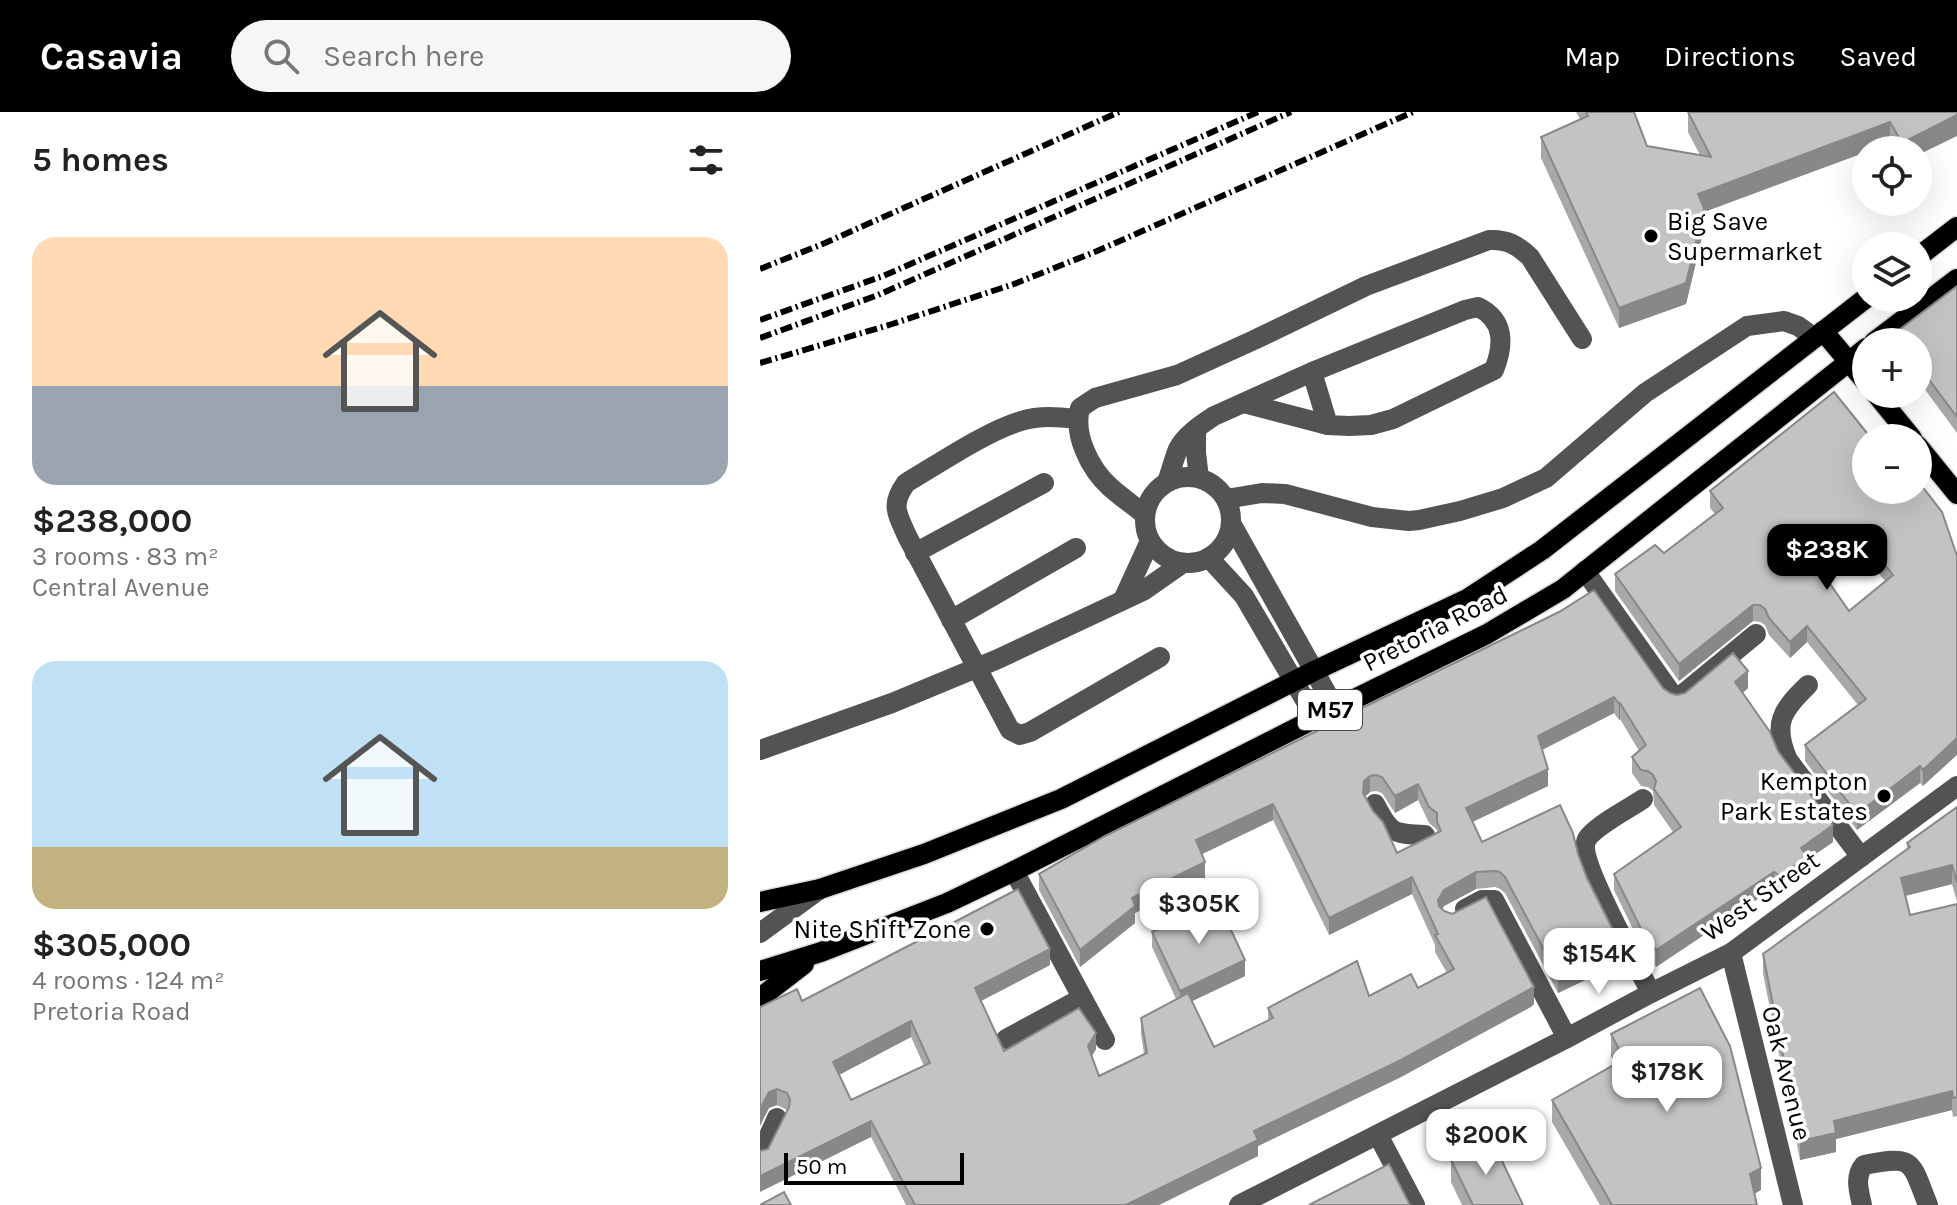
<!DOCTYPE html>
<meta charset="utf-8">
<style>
body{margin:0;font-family:Karla,sans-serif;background:#f6f6f6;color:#222;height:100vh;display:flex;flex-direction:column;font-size:30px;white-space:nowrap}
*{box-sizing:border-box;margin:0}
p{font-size:26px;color:#767676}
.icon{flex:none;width:44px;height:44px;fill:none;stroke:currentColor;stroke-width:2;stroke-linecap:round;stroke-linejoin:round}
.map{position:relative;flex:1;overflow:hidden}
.sheet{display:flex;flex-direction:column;background:#fff;width:760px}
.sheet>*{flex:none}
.fabs{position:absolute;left:1092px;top:24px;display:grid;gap:16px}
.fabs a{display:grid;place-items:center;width:80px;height:80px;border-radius:50%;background:#fff;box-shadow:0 8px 32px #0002;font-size:40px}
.scale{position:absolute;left:24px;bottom:20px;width:180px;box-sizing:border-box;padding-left:8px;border:4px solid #000;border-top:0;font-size:22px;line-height:28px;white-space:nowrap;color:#000;-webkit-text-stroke:6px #fff;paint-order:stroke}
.price{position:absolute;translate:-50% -68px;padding:0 18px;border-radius:16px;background:#fff;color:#222;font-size:26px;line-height:52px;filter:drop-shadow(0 2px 4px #0008)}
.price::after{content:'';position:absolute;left:50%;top:48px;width:24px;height:18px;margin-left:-12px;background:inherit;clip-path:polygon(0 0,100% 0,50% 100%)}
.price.current{background:#000;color:#fff}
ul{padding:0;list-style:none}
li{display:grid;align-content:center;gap:16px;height:424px;padding:0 32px}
li span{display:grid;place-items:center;height:248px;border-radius:24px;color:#555}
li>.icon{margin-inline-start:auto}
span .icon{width:144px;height:144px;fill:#fffc;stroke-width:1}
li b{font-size:34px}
h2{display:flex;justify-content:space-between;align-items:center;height:96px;padding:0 32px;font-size:34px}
header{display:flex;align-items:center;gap:48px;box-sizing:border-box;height:112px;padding:0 40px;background:#000;color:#fff}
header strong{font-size:38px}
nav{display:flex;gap:44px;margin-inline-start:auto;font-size:28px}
.search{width:560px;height:72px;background:#f6f6f6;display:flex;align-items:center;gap:20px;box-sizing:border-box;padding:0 28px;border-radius:44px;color:#767676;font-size:30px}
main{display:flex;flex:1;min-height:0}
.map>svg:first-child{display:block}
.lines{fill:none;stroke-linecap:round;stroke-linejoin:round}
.major-casing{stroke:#dbdbdb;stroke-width:23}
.minor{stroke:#535353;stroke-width:20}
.major{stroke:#000;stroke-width:20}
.rail{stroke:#000;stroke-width:6;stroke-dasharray:12 4 2 4;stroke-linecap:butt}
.wall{fill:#a8a8a8;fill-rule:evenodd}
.shaded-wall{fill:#888}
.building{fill:#c3c3c3;stroke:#888;stroke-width:2;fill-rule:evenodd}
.poi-dot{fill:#000;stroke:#fff;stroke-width:3}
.labels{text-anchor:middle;stroke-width:7;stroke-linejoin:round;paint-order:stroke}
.shield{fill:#fff;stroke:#4c4c4c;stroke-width:2}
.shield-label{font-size:24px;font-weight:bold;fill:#000}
.poi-label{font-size:26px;fill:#000;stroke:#fff;text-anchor:end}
.street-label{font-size:26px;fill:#000;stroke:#fff}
</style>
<header>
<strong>Casavia</strong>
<div class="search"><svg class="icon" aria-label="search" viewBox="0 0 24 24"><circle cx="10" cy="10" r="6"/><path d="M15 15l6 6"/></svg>Search here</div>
<nav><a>Map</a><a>Directions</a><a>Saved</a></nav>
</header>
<main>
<section class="sheet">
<h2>5 homes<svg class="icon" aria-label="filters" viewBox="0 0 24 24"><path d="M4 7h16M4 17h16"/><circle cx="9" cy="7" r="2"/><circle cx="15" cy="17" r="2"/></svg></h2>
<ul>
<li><span style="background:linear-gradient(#ffd9b3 60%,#9aa5b1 0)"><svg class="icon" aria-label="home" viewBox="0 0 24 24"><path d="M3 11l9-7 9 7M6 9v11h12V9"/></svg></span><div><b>$238,000</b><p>3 rooms · 83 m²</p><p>Central Avenue</p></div></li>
<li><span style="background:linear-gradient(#bfe0f5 75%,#c2b280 0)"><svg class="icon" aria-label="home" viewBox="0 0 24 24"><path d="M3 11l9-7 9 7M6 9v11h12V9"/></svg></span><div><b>$305,000</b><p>4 rooms · 124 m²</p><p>Pretoria Road</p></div></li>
</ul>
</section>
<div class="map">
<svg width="1197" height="1093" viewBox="0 0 1197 1093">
<rect width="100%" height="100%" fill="#fff"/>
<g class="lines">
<defs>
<g id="major">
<polyline points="1158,145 1197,115"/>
<polyline points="1063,219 1106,270"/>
<polyline points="1114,230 1197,167"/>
<polyline points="1116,282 1152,326"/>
<polyline points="1158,334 1197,382"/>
<polyline points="0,790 60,777 164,742 301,687 554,559 707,487 782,438 1106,186"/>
<polyline points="0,859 61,840 187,791 254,759 568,600 727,522 803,477 1106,236"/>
<polyline points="0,886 44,852"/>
</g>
</defs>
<use href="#major" class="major-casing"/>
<g class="minor">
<polyline points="484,291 568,313"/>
<path d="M317,307C299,305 280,303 261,309C225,320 180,351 146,371C130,393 137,401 147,424L250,618L260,623L270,620L400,545"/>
<polyline points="436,318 436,341 439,366"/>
<circle cx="428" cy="408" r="43"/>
<path d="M407,370C411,359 414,347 418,337C425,323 442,312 454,304L552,260L705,198L718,195C745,208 744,233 734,258L633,307L611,313L589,314L568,313L552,260"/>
<polyline points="466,387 502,381 525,382 612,405 649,409 659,408 700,399 743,386 786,366 885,281 987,214 1024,209 1038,214 1055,226"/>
<path d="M385,403C373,393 361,385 350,375C330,357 313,323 320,296L335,286L417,263L494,228L606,174L729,128C747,127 757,133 770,145L822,227"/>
<polyline points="472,413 575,596"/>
<polyline points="155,441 284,371"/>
<polyline points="449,446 484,484 556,607"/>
<polyline points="825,459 914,585 917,587 996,522"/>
<polyline points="363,488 390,429"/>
<polyline points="191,508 316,436"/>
<path d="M1048,573C1022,598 1012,612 1028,648L1101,745"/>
<polyline points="568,600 580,623"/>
<polyline points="0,638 132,591 238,547 383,479 423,451"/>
<path d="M883,687C870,696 835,714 827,727C816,745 879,857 891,881"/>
<path d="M615,692C630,721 632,722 665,723"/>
<polyline points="254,759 345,928"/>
<polyline points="705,797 722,788 734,788 807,926"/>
<polyline points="0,821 60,777"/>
<polyline points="971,841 1033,1093"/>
<polyline points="246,927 322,886"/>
<polyline points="618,1023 655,1093"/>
<polyline points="0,1043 17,1006"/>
<polyline points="479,1093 807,926 891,881 971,841 1197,674"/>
<path d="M1102,1093C1099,1079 1094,1065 1104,1053C1155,1043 1150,1048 1168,1093"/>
</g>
<use href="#major" class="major"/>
<g class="rail">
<polyline points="0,157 65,131 359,0"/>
<polyline points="0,208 123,164 498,0"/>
<polyline points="0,226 118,183 531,0"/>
<polyline points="0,251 129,213 254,172 337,139 653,0"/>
</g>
</g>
<g class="wall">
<polygon points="816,0 874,0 887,34 940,43 928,20 928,0 1197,0 1158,38 1134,38 1130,31 944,100 944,117 926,192 859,216 781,46 781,25 820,7"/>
<polygon points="1197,174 1197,321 1158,268 1158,230 1135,230 1135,221"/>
<path d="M1111,326L1182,400L1163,674L1160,671L1097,718L1045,649V633L1098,593L1047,530L1030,546L1009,523L1005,513L1000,510L993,509L919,569L855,479V462L904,441L955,402L950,396V379ZM1093,430L1125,469L1089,499L1059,457Z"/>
<path d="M903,576L910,581L917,583L988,576L983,581L1073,730L1047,748V761L1020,780L1014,776L896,855L884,840L854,778V762L913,720L894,693L893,679L888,675L881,674L872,661V645L879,639L860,607L859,608L854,601L782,638L788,674L712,710L722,730L818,742L861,851L798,881L745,781L740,777L735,775L716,777L684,794L682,797L774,892L641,965L498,1034V1044L399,1093H146L111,1025L2,1039L8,1037L27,998L17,993L9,996L42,889L290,853L221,889L244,939L336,937L332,944L339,964L384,942L381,922V906L416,887L392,835V820L485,864L432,889L454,935L508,909V896L609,884L658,876L687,861L675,840V833L652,782L569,823L513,708L442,742L445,766L375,801V811L320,855L279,778V762L574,618H585ZM616,679L622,681L635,701L658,688L669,711L677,718V721L637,741L605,684L610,680ZM151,925L164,954L91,988L79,963Z"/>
<polygon points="1197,695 1197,790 1192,772 1145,784 1150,803 1197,792 1197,1004 1193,1005 1192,998 1076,1027 1076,1040 1040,1048 1003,861 1003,842 1147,738 1147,731"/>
<polygon points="851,922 1001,1078 994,1082 997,1093 840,1093 792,1010 792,988 855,952 851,944"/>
<polygon points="691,1048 763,1093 702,1093 691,1070"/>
</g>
<g class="shaded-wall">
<polygon points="1197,0 1197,24 1158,43 1158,38 1142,38 1142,31"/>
<polygon points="1130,10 1130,31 1111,38 1106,38 1106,40 944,100 944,117 926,192 859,216 859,196 938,82"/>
<polygon points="1093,413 1093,430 1052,463 1052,446"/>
<polygon points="993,493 993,509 919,569 919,552"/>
<polygon points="1047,514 1047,530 1030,546 1030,530"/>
<polygon points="988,559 988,576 975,587 975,570"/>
<polygon points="854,585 854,601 778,640 778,624"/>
<polygon points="860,591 860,607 859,608 859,592"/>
<polygon points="1197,626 1197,643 1163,674 1163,658"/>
<polygon points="1160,654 1160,671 1097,718 1097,702"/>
<polygon points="788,657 788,674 706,713 706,696"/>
<polygon points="610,664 610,680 604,686 604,669"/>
<polygon points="658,672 658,688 635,701 635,684"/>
<polygon points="513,692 513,708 436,745 436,728"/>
<polygon points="1073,713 1073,730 1047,748 1047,761 1020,780 1020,764 1041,736"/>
<polygon points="445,750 445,766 375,801 375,811 320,855 320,838 372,786"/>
<polygon points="1192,753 1192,772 1141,785 1141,766"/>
<polygon points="716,760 716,777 684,794 678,804 678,788 684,778"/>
<polygon points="1014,760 1014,776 896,855 896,838"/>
<polygon points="652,765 652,782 569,823 569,806"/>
<polygon points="861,834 861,851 798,881 798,864"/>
<polygon points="290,837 290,853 215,892 215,876"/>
<polygon points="485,848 485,864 420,895 420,879"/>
<polygon points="774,875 774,892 771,895 641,965 498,1034 498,1044 399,1093 366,1093 494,1019"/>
<polygon points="151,909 151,925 73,966 73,950"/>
<polygon points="336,921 336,937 328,950 328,934"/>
<polygon points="17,977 17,993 9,996 0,1014 0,997 9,980"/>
<polygon points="1192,979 1192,998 1076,1027 1076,1040 1040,1048 1040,1029 1074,1009"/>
<polygon points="111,1009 111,1025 0,1080 0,1064"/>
<polygon points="1001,1056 1001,1078 990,1084 990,1062"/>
</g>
<g class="building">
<polygon points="826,0 874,0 887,34 951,45 928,0 1197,0 1197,3 1142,31 1130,10 938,82 944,96 926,171 859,196 781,25 828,4"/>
<polygon points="1197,174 1197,305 1158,253 1158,230 1142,230 1135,221"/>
<path d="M1074,280L1111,326H1106V378H1158V369L1182,400L1197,444V626L1163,658L1160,654L1097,702L1045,633L1106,587L1047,514L1030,530L1009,506L1005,497L1000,493H993L919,552L855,462L895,433L904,441L963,396L950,379ZM1093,413L1133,463L1089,499L1052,446Z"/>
<path d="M834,478L903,576L910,581L917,583L925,581L973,541L988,559L975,570L1010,620L1018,639L1073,713L1041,736L1047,745L1020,764L1014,760L896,838L884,823L854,762L921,715L894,677L896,669L893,663L888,659L881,658L872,645L886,633L860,591L859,592L854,585L778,624L788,657L706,696L722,730L800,693L813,721L818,742L827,766L861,834L798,864L745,765L740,760L735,759L716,760L684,778L678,788L679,794L684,799L692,802L726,785L774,875L641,948L494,1019L498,1028L366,1093H155L111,1009L0,1064V1039L8,1037L29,995L30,988L27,981L17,977L9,980L0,997V895L37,877L42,889L258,777L290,837L215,876L244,939L319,896L336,921L328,934L339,964L387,941L381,906L428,881L454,935L513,906L508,896L597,849L609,884L651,862L658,876L694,857L675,823L678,822L652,765L569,806L513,692L436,728L445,750L372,786L375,794L320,838L279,762L345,724L569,613L574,618H585L591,613L592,601L799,500ZM616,663L622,665L635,684L658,672L669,695L677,701V710L681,719L637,741L623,710L613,699L603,681L604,669L610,664ZM151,909L170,951L91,988L73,950Z"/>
<polygon points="1197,695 1197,771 1192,753 1141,766 1150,803 1197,792 1197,985 1193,986 1192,979 1074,1009 1076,1021 1040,1029 1003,842 1150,735 1147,731"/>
<polygon points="457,788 485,848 420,879 392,820"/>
<polygon points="940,876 970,934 1001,1056 990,1062 997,1093 852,1093 792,988 864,947 851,922"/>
<polygon points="732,1028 763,1093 713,1093 691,1048"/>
<polygon points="629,1052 650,1093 549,1093"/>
<polygon points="24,1080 31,1093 0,1093"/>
</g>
<g class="poi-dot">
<circle cx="891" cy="124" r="8"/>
<circle cx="1124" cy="684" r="8"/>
<circle cx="227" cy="817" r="8"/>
</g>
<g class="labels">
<rect class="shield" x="538" y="578" width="64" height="40" rx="6"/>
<g class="shield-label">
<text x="570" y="606">M57</text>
</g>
<g class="poi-label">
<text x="907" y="118" text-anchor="start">Big Save<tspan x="907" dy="30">Supermarket</tspan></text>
<text x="1108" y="678">Kempton<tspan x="1108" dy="30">Park Estates</tspan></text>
<text x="211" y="826">Nite Shift Zone</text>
</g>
<g class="street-label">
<text transform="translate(675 516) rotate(-27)" y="9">Pretoria Road</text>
<text transform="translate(1000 784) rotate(-35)" y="9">West Street</text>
<text transform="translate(1027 961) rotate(76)" y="9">Oak Avenue</text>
</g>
</g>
</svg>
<div class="fabs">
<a><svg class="icon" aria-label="locate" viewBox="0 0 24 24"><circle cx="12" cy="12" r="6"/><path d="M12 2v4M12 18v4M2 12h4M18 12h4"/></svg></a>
<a><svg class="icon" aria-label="layers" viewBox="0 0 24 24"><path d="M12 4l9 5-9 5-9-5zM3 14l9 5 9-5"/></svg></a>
<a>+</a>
<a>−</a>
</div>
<div class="scale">50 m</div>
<b class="price current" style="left:1067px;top:480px">$238K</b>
<b class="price" style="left:439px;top:834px">$305K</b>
<b class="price" style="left:839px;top:884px">$154K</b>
<b class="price" style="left:907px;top:1002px">$178K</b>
<b class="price" style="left:726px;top:1065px">$200K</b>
</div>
</main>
